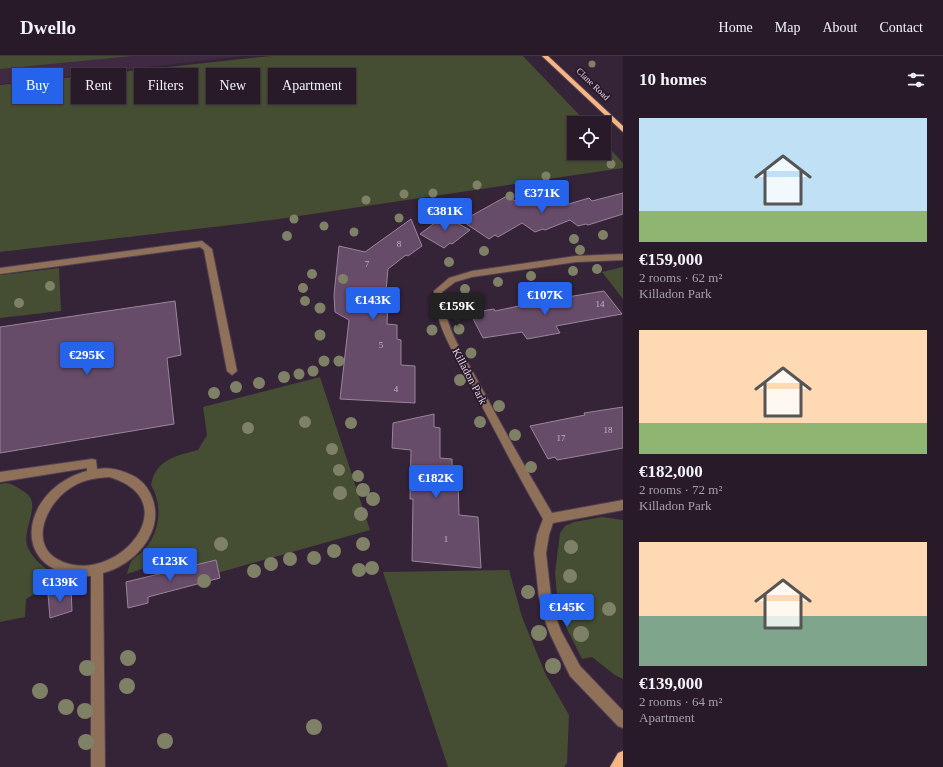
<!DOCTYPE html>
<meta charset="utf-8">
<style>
body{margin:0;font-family:Georgia,serif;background:#342735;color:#f1f3f6;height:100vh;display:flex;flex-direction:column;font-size:15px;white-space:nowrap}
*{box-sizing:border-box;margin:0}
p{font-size:13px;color:#a5a1a8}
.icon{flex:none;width:22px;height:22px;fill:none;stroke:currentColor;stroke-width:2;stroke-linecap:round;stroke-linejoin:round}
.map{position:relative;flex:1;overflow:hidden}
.sheet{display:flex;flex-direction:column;background:#281a29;width:320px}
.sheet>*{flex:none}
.hud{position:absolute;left:12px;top:12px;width:380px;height:36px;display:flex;gap:8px}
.buttons{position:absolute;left:567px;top:60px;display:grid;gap:8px}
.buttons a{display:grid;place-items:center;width:44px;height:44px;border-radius:0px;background:#281a29;box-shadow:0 1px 3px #0004,0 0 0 1px #443846;font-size:20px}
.price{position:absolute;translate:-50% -34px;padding:0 9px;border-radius:4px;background:#2563eb;color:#fff;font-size:13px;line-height:26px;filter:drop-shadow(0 1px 2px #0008)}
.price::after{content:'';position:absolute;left:50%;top:24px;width:12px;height:9px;margin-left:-6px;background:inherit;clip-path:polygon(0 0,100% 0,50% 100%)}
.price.selected{background:#222;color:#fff}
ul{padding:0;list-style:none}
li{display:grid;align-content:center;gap:8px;height:212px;padding:0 16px}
li span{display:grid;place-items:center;height:124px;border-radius:0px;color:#555}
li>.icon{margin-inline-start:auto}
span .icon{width:72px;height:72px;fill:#fffc;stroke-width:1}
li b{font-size:17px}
h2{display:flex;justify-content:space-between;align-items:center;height:48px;padding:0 16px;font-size:17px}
.chip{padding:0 14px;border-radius:0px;background:#281a29;box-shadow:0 1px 3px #0004,0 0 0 1px #443846;font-size:14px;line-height:36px}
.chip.selected{background:#2563eb;color:#fff}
header{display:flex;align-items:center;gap:24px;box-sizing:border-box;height:56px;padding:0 20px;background:#281a29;border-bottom:1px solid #443846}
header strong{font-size:19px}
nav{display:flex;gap:22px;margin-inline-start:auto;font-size:14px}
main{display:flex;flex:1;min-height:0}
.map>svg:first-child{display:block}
.built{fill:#402a43}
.green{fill:#454d33}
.building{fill:#674c6a;stroke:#9a859c}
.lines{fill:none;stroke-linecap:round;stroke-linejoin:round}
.minor-casing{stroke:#514053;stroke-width:2}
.major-casing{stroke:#514053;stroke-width:2}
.minor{fill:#8f7058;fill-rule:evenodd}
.major{fill:#f5b682;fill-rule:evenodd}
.tree{fill:#7f8167}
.labels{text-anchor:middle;stroke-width:3.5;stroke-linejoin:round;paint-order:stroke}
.far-street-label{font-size:9px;fill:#e2d6e3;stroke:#2a192c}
.number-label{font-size:9px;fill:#c3b4c5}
.street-label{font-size:11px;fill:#e2d6e3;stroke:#2a192c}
</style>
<header>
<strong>Dwello</strong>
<nav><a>Home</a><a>Map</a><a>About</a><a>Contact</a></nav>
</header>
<main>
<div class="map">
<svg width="623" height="711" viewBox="0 0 623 711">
<rect width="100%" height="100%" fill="#352337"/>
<polygon class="built" points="0,0 243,0 0,28"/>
<g class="green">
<polygon points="0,0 132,0 0,13"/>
<polygon points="271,0 523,0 587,67 574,67 574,97 604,97 604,86 623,107 623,112 272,164 0,196 0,29"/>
<polygon points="623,211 623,243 602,216"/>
<polygon points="59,212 61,255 0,262 0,219"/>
<path d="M320,321L370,474L189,525L184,505L146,517L145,512L127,518C128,514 129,509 131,506C134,501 141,498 145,493C160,475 163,449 151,429C156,403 176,400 198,394L207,379L203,351Z"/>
<path d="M6,427C13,428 17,431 23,435C44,446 22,471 27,489C33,507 53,516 66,529L36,537L26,543L25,561L0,566V428Z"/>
<polygon points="602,461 623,464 623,623 615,619 592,601 582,603 565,569 557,539 555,517 560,477 565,470 574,466"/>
<polygon points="509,514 522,561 545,617 569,659 567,707 564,711 448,711 383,516"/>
</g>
<g class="building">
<polygon points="544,136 562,150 589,142 592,145 623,137 623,158 588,169 586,168 578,170 570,164 545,174 543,173 535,176 522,167 498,181 495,179 489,183 462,165 507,140 517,146"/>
<polygon points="444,160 470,174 452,188 450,187 444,192 420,178"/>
<polygon points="411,163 422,190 408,200 406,199 388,213 385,246 388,246 387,268 397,269 397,283 401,284 401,309 415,310 415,347 340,343 349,264 335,256 334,239 339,190 365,196"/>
<polygon points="604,235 622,258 556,270 560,277 527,283 522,276 483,282 470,257 494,253 495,255 543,245"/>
<polygon points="175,245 181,299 167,302 174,368 0,397 0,271"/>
<polygon points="623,351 623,392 557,404 555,401 548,403 530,370 585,359 584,357"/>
<polygon points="434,358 434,371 440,372 440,402 452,403 452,422 458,422 459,459 478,461 481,512 412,505 413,443 410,443 411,394 392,392 393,367"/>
<polygon points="216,504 220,522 148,541 148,547 128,552 126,526"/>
<polygon points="71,532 72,555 50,562 48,538"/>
</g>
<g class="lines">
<defs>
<g id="minor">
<polygon points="202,185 212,193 237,315 232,319 227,315 204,194 200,191 0,218 0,212"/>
<path d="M623,198V204L576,206L472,221L455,226L442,236C444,271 464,299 480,329C503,372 527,415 552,457L623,444V454L553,467L549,479L546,497L551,541L555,559L561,575L580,610L623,655V672L618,670L570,620L550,578L543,559L539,541L534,497L537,479L543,463C518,420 495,375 472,331C456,300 435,271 434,235L449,222L472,215L576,200Z"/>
<path d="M92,403L96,404L97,413C108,411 117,413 127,417C138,421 146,428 151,439C167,474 135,509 103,517L105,711H91V520C6,522 19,433 87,415V412L0,426V416ZM109,421C188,444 119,528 63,506C27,492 45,449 69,433C81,424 95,422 109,421Z"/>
</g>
<g id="major">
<polygon points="542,0 548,0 623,70 623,76"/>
<polygon points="623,695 623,711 610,711 618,697"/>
</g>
</defs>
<use href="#minor" class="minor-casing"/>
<use href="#major" class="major-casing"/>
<use href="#minor" class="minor"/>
<use href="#major" class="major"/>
</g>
<g class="tree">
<circle cx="592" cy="8" r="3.5"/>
<circle cx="611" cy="108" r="4.5"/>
<circle cx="546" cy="120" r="4.5"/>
<circle cx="477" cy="129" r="4.5"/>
<circle cx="433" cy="137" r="4.5"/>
<circle cx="404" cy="138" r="4.5"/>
<circle cx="510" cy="140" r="4.5"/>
<circle cx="366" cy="144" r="4.5"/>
<circle cx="450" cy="148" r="4.5"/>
<circle cx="399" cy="162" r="4.5"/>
<circle cx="294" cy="163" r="4.5"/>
<circle cx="324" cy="170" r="4.5"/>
<circle cx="354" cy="176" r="4.5"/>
<circle cx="603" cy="179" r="5"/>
<circle cx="287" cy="180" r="5"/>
<circle cx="574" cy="183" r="5"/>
<circle cx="580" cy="194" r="5"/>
<circle cx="484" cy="195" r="5"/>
<circle cx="449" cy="206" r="5"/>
<circle cx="597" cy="213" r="5"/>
<circle cx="573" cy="215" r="5"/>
<circle cx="312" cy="218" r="5"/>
<circle cx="531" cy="220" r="5"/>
<circle cx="343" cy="223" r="5"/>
<circle cx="498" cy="226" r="5"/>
<circle cx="50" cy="230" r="5"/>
<circle cx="303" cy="232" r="5"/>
<circle cx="465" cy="233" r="5"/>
<circle cx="305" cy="245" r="5"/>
<circle cx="19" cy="247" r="5"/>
<circle cx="320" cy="252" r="5.5"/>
<circle cx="451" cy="253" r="5.5"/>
<circle cx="459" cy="273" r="5.5"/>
<circle cx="432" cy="274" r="5.5"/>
<circle cx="320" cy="279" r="5.5"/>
<circle cx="471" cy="297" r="5.5"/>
<circle cx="324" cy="305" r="5.5"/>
<circle cx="339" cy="305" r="5.5"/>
<circle cx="313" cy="315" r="5.5"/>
<circle cx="299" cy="318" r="5.5"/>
<circle cx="284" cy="321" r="6"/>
<circle cx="460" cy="324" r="6"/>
<circle cx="259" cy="327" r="6"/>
<circle cx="236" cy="331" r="6"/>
<circle cx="214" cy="337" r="6"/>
<circle cx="499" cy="350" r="6"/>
<circle cx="305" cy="366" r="6"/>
<circle cx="480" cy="366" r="6"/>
<circle cx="351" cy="367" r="6"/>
<circle cx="248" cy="372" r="6"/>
<circle cx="515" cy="379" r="6"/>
<circle cx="332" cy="393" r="6"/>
<circle cx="531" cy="411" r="6"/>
<circle cx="339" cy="414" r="6"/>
<circle cx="358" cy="420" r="6"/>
<circle cx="363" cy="434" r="7"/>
<circle cx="340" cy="437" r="7"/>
<circle cx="373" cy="443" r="7"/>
<circle cx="361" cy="458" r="7"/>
<circle cx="221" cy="488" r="7"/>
<circle cx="363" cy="488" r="7"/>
<circle cx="571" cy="491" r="7"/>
<circle cx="334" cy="495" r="7"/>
<circle cx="314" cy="502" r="7"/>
<circle cx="290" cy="503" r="7"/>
<circle cx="271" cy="508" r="7"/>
<circle cx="372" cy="512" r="7"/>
<circle cx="359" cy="514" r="7"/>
<circle cx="254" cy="515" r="7"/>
<circle cx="570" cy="520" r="7"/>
<circle cx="204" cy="525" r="7"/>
<circle cx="528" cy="536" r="7"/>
<circle cx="609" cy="553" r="7"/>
<circle cx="539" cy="577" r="8"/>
<circle cx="581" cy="578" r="8"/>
<circle cx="128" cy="602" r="8"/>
<circle cx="553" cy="610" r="8"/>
<circle cx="87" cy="612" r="8"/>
<circle cx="127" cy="630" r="8"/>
<circle cx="40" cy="635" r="8"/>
<circle cx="66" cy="651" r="8"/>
<circle cx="85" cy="655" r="8"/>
<circle cx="314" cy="671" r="8"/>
<circle cx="165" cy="685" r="8"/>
<circle cx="86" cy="686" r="8"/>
</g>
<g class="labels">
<g class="far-street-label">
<text transform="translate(593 28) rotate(44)" y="3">Clane Road</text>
</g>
<g class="number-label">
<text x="399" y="191">8</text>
<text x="367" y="211">7</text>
<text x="600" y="251">14</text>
<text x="381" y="292">5</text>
<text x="396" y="336">4</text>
<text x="608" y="377">18</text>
<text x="561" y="385">17</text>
<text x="446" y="486">1</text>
</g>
<g class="street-label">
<text transform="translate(470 320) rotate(62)" y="4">Killadon Park</text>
</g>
</g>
</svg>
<div class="buttons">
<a><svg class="icon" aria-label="locate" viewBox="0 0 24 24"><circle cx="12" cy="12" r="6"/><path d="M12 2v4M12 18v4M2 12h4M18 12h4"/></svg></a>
</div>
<b class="price" style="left:542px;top:158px">€371K</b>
<b class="price" style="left:445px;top:176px">€381K</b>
<b class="price" style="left:545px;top:260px">€107K</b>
<b class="price" style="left:373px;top:265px">€143K</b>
<b class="price selected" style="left:457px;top:271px">€159K</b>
<b class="price" style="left:87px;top:320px">€295K</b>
<b class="price" style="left:436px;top:443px">€182K</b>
<b class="price" style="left:170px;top:526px">€123K</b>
<b class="price" style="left:60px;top:547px">€139K</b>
<b class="price" style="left:567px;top:572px">€145K</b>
<div class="hud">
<a class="chip selected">Buy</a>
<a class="chip">Rent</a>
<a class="chip">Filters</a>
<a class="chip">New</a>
<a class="chip">Apartment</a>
</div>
</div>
<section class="sheet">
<h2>10 homes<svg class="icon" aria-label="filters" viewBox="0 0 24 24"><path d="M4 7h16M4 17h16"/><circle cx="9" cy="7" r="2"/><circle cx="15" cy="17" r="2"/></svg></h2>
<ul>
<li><span style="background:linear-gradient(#bfe0f5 75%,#8fb573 0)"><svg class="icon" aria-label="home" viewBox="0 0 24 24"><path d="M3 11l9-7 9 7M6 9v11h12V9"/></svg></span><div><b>€159,000</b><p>2 rooms · 62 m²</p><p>Killadon Park</p></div></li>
<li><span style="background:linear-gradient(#ffd9b3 75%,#8fb573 0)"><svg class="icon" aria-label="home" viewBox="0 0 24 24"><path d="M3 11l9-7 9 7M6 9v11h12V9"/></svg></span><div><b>€182,000</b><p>2 rooms · 72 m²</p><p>Killadon Park</p></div></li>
<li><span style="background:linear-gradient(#ffd9b3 60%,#7fa58c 0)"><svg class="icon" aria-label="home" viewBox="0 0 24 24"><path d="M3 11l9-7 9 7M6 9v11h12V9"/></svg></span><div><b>€139,000</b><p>2 rooms · 64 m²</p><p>Apartment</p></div></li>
</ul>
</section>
</main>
